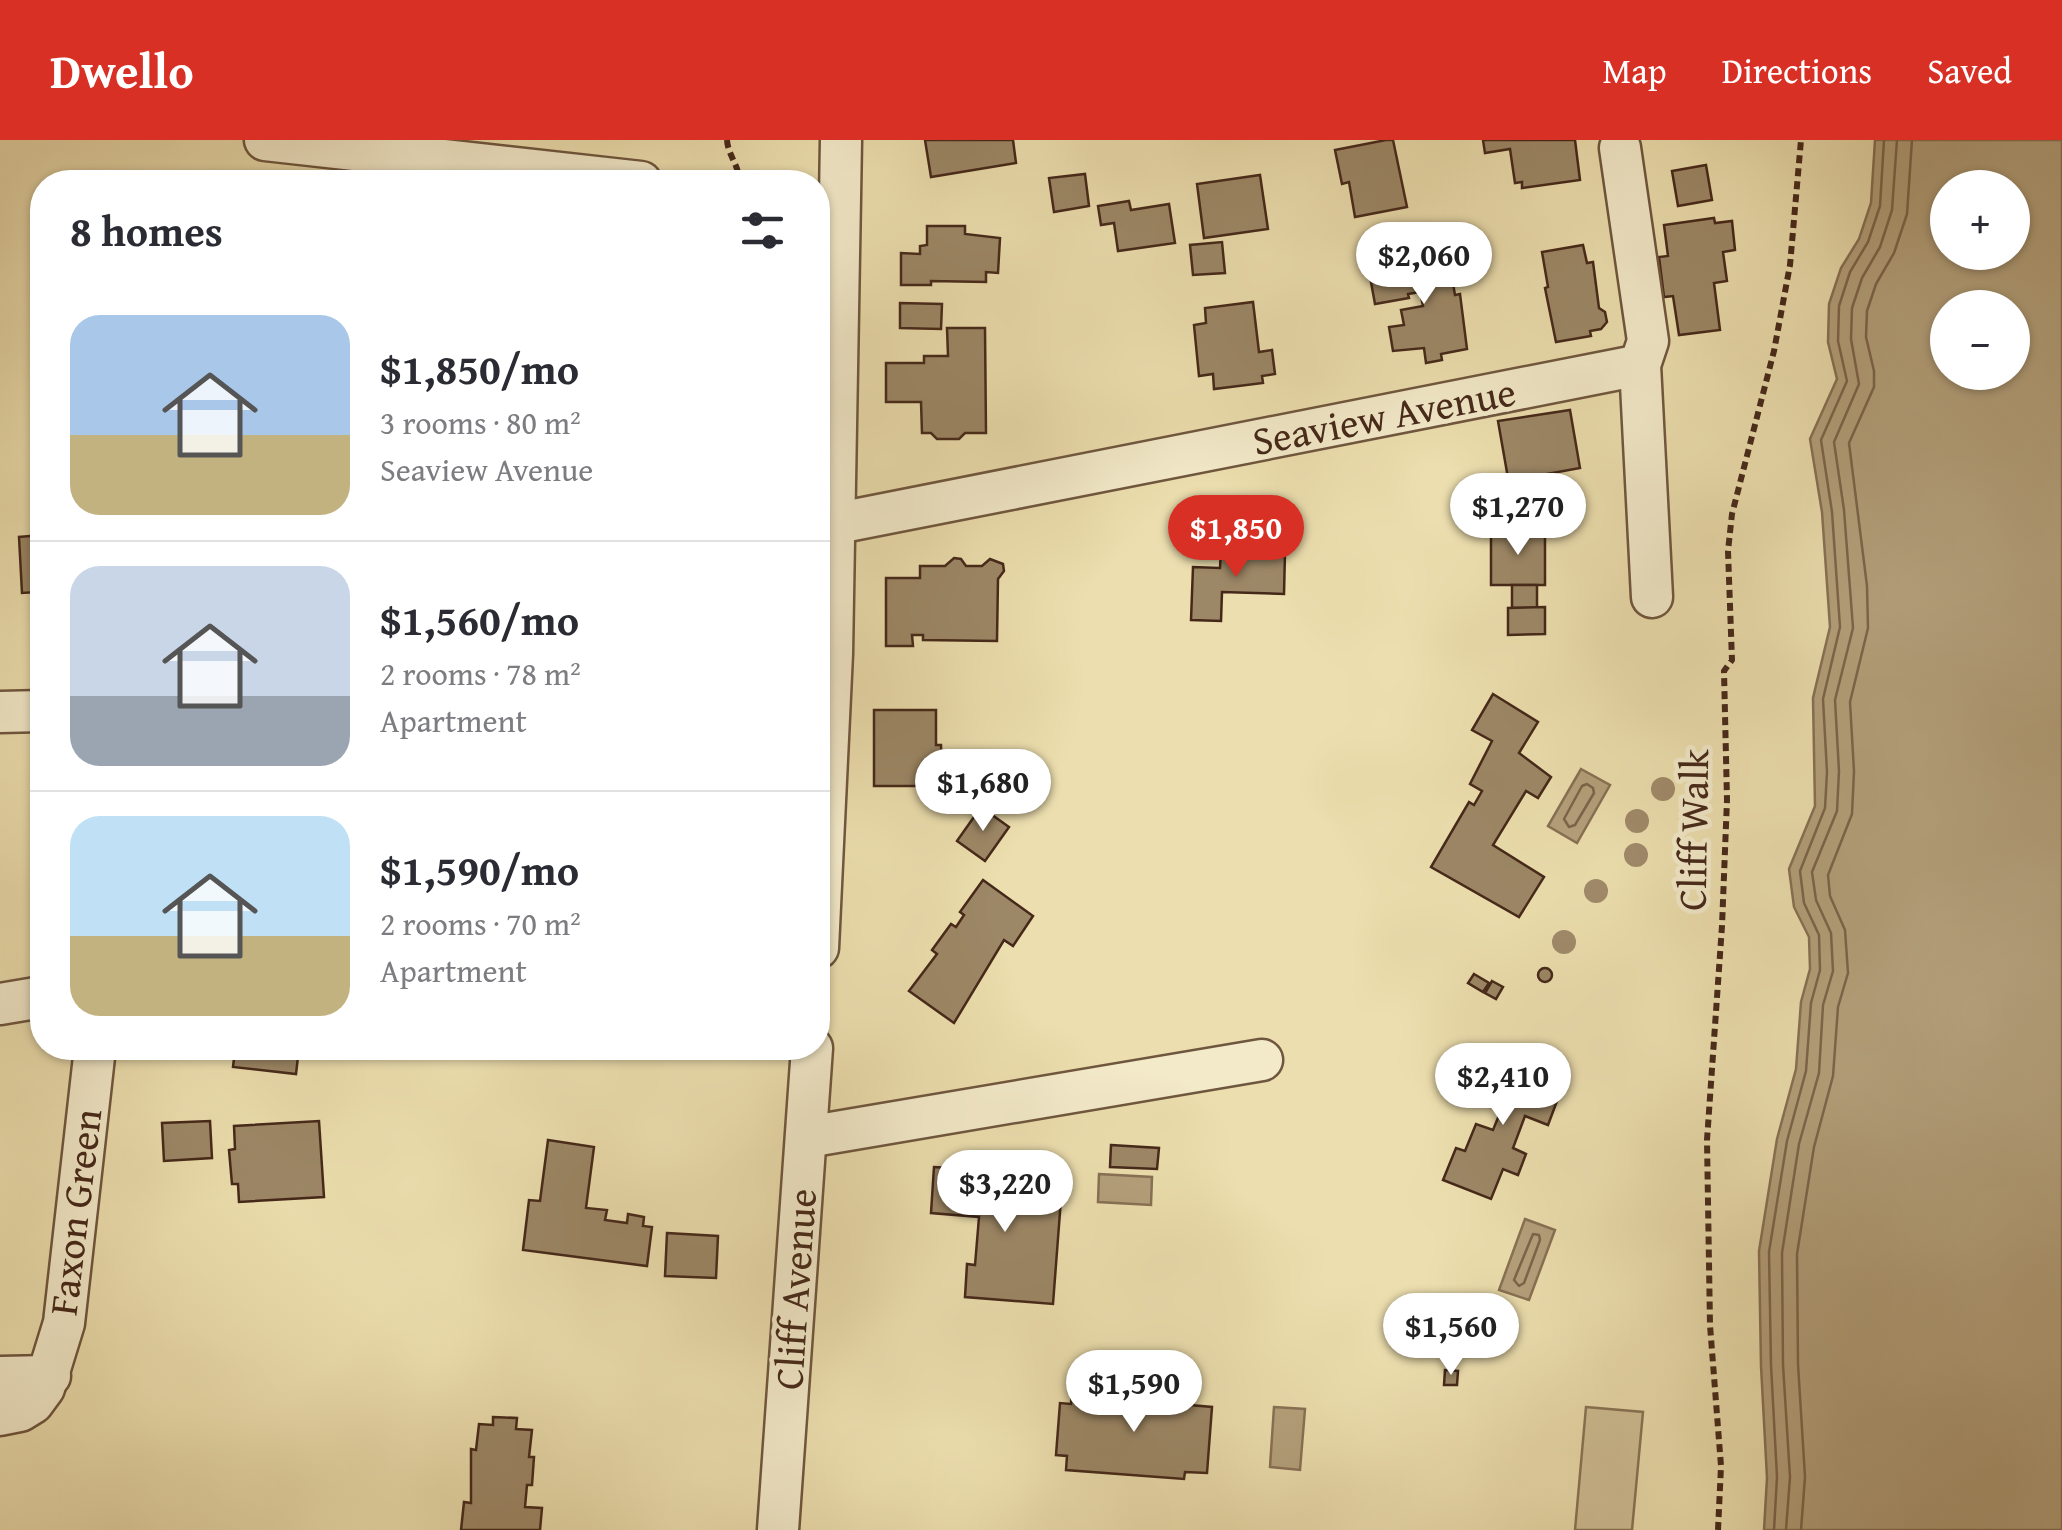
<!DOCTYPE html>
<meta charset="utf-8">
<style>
body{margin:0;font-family:"Gentium Book Plus",serif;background:#f7f7f7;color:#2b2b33;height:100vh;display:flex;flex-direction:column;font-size:38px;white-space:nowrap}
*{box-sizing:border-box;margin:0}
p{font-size:32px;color:#7c7c81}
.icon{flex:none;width:55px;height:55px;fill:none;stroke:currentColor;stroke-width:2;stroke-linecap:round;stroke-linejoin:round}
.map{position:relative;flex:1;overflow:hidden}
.side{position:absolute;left:30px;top:30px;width:800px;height:890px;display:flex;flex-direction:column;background:#fff;border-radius:40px;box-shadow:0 2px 8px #0004}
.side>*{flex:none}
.tools{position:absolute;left:1930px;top:30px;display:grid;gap:20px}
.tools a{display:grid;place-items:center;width:100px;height:100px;border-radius:50%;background:#fff;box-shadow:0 2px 8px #0004;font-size:50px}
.price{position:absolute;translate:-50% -85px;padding:0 22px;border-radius:35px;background:#fff;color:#222;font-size:32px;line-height:65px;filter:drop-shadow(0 2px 5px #0008)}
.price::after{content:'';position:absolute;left:50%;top:60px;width:30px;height:22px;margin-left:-15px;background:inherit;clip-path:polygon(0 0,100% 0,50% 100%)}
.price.current{background:#d93025;color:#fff}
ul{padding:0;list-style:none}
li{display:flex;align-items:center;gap:30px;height:250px;padding:0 40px}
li+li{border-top:2px solid #e1e1e2}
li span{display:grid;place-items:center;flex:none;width:280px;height:200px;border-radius:30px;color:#555}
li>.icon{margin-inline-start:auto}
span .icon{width:120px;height:120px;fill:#fffc;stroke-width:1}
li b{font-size:42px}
h2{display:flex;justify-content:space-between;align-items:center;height:120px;padding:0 40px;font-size:42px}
header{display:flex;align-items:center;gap:60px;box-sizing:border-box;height:140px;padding:0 50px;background:#d93025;color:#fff}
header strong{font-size:48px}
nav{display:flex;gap:55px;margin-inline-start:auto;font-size:35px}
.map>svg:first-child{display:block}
.green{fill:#d0bf95;stroke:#8a7457;stroke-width:2.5}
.water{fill:#b3a07b;stroke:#877054;stroke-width:2.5;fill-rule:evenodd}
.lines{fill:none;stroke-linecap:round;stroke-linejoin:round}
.shore{stroke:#7c644a;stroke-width:2.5}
.building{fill:#9c8766;stroke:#452819;stroke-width:2.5}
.minor-casing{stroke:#6f563e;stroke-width:45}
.path{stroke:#452819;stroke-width:6;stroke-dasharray:8 5;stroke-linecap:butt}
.minor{stroke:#f3eaca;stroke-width:40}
.tree{fill:#a08a6a}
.labels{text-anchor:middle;stroke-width:9;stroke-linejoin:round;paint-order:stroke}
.street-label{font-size:40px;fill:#452819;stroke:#f3eaca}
</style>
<header>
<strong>Dwello</strong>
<nav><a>Map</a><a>Directions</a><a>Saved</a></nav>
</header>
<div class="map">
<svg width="2062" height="1390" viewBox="0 0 2062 1390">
<rect width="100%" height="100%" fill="#ecdeae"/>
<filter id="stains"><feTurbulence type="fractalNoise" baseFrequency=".002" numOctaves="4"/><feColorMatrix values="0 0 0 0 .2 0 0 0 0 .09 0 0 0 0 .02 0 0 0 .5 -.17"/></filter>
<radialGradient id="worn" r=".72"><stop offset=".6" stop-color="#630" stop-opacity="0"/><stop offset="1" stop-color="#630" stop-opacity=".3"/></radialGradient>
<polygon class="green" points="1586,1267 1643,1272 1632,1390 1575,1390"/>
<g class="water">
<path d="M1875,0H2062V1390H1764L1767,1338L1761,1226L1759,1111L1777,999L1796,929L1801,862L1810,829L1809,797L1794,767L1789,729L1815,666L1813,558L1830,487L1822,372L1810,299L1837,239L1828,202L1829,164L1841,128L1859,99L1871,63ZM1948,48H2012V112H1948ZM1948,168H2012V232H1948Z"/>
<polygon points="1581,629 1610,645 1577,703 1548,686"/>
<polygon points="1099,1034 1152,1037 1151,1065 1098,1062"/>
<polygon points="1525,1079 1555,1090 1529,1160 1499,1150"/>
<polygon points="1274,1267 1305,1269 1300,1330 1270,1327"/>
</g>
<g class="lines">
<g class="shore">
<polygon points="1587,644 1593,648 1594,653 1575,685 1569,687 1564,679 1582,646"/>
<polygon points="1533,1094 1539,1095 1540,1100 1524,1143 1519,1146 1514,1140"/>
<polyline points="1774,1390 1777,1337 1771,1225 1769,1112 1787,1001 1806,931 1811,863 1820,830 1819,795 1804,763 1800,731 1825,668 1827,632 1823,559 1840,487 1832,372 1821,300 1847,241 1838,201 1839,166 1850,132 1868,102 1880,66 1884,0"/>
<polyline points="1786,1390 1790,1337 1783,1225 1782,1113 1799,1004 1819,933 1823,865 1833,831 1831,793 1816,760 1812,732 1837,671 1839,631 1835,560 1853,488 1844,370 1834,302 1859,244 1851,199 1852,168 1862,138 1880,107 1892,70 1897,0"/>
<polyline points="1801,1390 1805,1337 1798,1224 1797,1114 1814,1007 1833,936 1838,867 1848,833 1845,790 1830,756 1828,735 1852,674 1854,631 1850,562 1868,488 1867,446 1849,303 1874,247 1874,231 1866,197 1867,171 1876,144 1894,113 1907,74 1912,0"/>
</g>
</g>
<g class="building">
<polygon points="925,0 1013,0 1016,23 931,37"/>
<polygon points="1386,0 1393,0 1407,67 1355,77 1349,42 1342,44 1335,10"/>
<polygon points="1483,0 1575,0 1580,40 1522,48 1522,42 1515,43 1510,9 1485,13"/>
<polygon points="1706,25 1712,60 1678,66 1672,31"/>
<polygon points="1085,34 1089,66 1054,72 1049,38"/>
<polygon points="181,35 230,41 230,42 181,42"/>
<polygon points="1260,35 1268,89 1204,98 1197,44"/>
<polygon points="1129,61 1131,70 1169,64 1175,103 1118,111 1114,83 1101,85 1098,66"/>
<polygon points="1714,78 1715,83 1732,81 1735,110 1723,112 1727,141 1714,143 1720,190 1679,195 1673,156 1664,157 1659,117 1668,116 1664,85"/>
<polygon points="927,86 965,86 965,94 1000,98 998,133 986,132 986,142 931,141 931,145 901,145 901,113 920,114 920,106 927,105"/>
<polygon points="1222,102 1225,133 1193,135 1190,105"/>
<polygon points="1583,105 1587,123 1593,122 1599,168 1605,172 1607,182 1601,189 1590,191 1591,196 1556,202 1545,148 1548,147 1542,112"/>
<polygon points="1448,114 1455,155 1460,154 1467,209 1441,214 1442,220 1426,223 1424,208 1393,211 1389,187 1404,185 1401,170 1423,166 1420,152 1408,154 1409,158 1375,164 1369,131 1419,124 1418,119"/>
<polygon points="1253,162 1259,212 1272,210 1275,234 1262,236 1263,243 1214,249 1213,234 1199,236 1194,185 1206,183 1205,168"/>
<polygon points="900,163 942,164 941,189 900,188"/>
<polygon points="947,188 985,188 986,293 965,293 959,299 937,299 931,293 922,293 921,262 886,262 886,223 924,223 924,216 948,216"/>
<polygon points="1570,270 1580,328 1547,334 1550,354 1512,361 1498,281"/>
<rect x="1491" y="390" width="54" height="55"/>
<polygon points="42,395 42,516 40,516 37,452 22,453 19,397"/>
<polygon points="1221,409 1285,412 1284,454 1222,452 1221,481 1191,480 1193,427 1220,428"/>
<polygon points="954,418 961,419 966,426 982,426 990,419 1003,424 1004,431 998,439 997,501 923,500 923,495 912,495 913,506 886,506 886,438 920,438 920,426 945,426"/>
<rect x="1512" y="445" width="25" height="23"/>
<polygon points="1545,467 1545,494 1508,495 1508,468"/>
<polygon points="1493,554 1538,582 1519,613 1551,637 1538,658 1526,651 1493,705 1544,737 1519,777 1431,727 1469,662 1474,665 1482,651 1470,644 1492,601 1472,590"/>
<polygon points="874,570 936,570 936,605 941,605 942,637 927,637 927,646 874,646"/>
<polygon points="981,667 1009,687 985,721 957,701"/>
<polygon points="983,740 1033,776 1013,806 1004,800 954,883 909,851 937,814 932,810 951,784 956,787 964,775 960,772"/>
<circle cx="1545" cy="835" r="7"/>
<polygon points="1474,834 1489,843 1483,852 1468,843"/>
<polygon points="1492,841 1503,847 1496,859 1485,853"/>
<polygon points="230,908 299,908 296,934 233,927 235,910"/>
<polygon points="1519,909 1551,921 1538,954 1557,961 1548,985 1525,976 1513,1008 1526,1014 1518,1035 1503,1029 1491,1059 1443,1040 1456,1008 1465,1011 1476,984 1493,990 1502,968 1483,961 1492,939 1505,943"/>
<polygon points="210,981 212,1018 164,1021 162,983"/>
<polygon points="319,981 324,1057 239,1062 238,1044 232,1044 229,1010 235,1009 234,986"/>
<polygon points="548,1000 594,1007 586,1068 607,1070 605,1080 627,1083 628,1074 644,1077 643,1086 652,1087 647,1126 523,1110 529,1060 540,1061"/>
<polygon points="1111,1005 1159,1008 1157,1029 1110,1027"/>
<polygon points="934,1027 981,1030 980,1047 1027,1050 1027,1043 1062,1046 1053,1164 965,1157 967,1124 975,1125 979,1077 931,1073"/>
<polygon points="667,1093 718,1096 716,1138 665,1136"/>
<polygon points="1445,1230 1458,1231 1457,1245 1444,1245"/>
<polygon points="1072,1251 1190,1261 1190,1265 1212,1267 1207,1333 1185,1332 1184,1339 1066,1330 1067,1316 1056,1315 1060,1263 1071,1264"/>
<polygon points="493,1277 517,1278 516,1289 532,1290 529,1317 534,1317 532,1345 527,1345 525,1367 542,1368 540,1390 461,1390 464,1362 471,1363 471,1309 476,1310 479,1284 493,1285"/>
</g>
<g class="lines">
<defs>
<g id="minor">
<polyline points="265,0 641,42"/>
<polyline points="1620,8 1648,201 1640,225 1652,457"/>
<polyline points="833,384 1640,225"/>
<polyline points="0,572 42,571"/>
<polyline points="818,808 832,514 841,0"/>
<polyline points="0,864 42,857"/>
<polyline points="807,997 1262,920"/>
<polyline points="0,1237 50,1236"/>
<polyline points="0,1275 20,1271 33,1263 44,1248 64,1183 95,908"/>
<polyline points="778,1390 812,908"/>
</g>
</defs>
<use href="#minor" class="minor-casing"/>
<g class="path">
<path d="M727,0C728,16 740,26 739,42"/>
<polyline points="1718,1390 1721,1326 1710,1185 1707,1000 1722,786 1727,660 1724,531 1732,520 1728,411 1732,374 1774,211 1790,125 1801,0"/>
</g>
<use href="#minor" class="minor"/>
</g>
<g class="tree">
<circle cx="1663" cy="649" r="12"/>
<circle cx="1637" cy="681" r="12"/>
<circle cx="1636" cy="715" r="12"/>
<circle cx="1596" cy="751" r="12"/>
<circle cx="1564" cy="802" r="12"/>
</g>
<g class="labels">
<g class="street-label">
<text transform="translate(1384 276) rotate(-11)" y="14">Seaview Avenue</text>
<text transform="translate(1693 690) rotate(-89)" y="14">Cliff Walk</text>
<text transform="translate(75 1072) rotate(-83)" y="14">Faxon Green</text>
<text transform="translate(795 1149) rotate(-86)" y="14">Cliff Avenue</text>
</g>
</g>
<rect width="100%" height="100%" filter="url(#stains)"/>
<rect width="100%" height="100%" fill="url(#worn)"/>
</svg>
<div class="tools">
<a>+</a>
<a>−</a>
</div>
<b class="price" style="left:1424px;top:167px">$2,060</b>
<b class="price" style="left:1518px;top:418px">$1,270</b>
<b class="price current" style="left:1236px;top:440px">$1,850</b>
<b class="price" style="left:983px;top:694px">$1,680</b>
<b class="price" style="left:1503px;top:988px">$2,410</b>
<b class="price" style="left:1005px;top:1095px">$3,220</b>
<b class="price" style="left:1451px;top:1238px">$1,560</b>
<b class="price" style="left:1134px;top:1295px">$1,590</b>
<section class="side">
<h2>8 homes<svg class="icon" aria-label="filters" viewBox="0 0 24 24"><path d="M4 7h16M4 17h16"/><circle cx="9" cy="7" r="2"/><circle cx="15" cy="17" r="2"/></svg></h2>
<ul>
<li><span style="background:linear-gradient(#a9c7e8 60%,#c2b280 0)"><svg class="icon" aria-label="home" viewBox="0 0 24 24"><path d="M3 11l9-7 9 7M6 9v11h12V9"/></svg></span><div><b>$1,850/mo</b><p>3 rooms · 80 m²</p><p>Seaview Avenue</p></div></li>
<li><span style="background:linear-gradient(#c9d6e8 65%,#9aa5b1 0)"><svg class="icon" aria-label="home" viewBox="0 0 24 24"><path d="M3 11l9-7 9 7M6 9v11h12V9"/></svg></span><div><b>$1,560/mo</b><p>2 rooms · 78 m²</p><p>Apartment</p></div></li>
<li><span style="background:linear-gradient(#bfe0f5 60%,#c2b280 0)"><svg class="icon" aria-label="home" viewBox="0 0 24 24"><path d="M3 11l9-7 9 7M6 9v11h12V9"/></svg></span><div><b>$1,590/mo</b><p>2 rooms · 70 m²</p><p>Apartment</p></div></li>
</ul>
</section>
</div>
